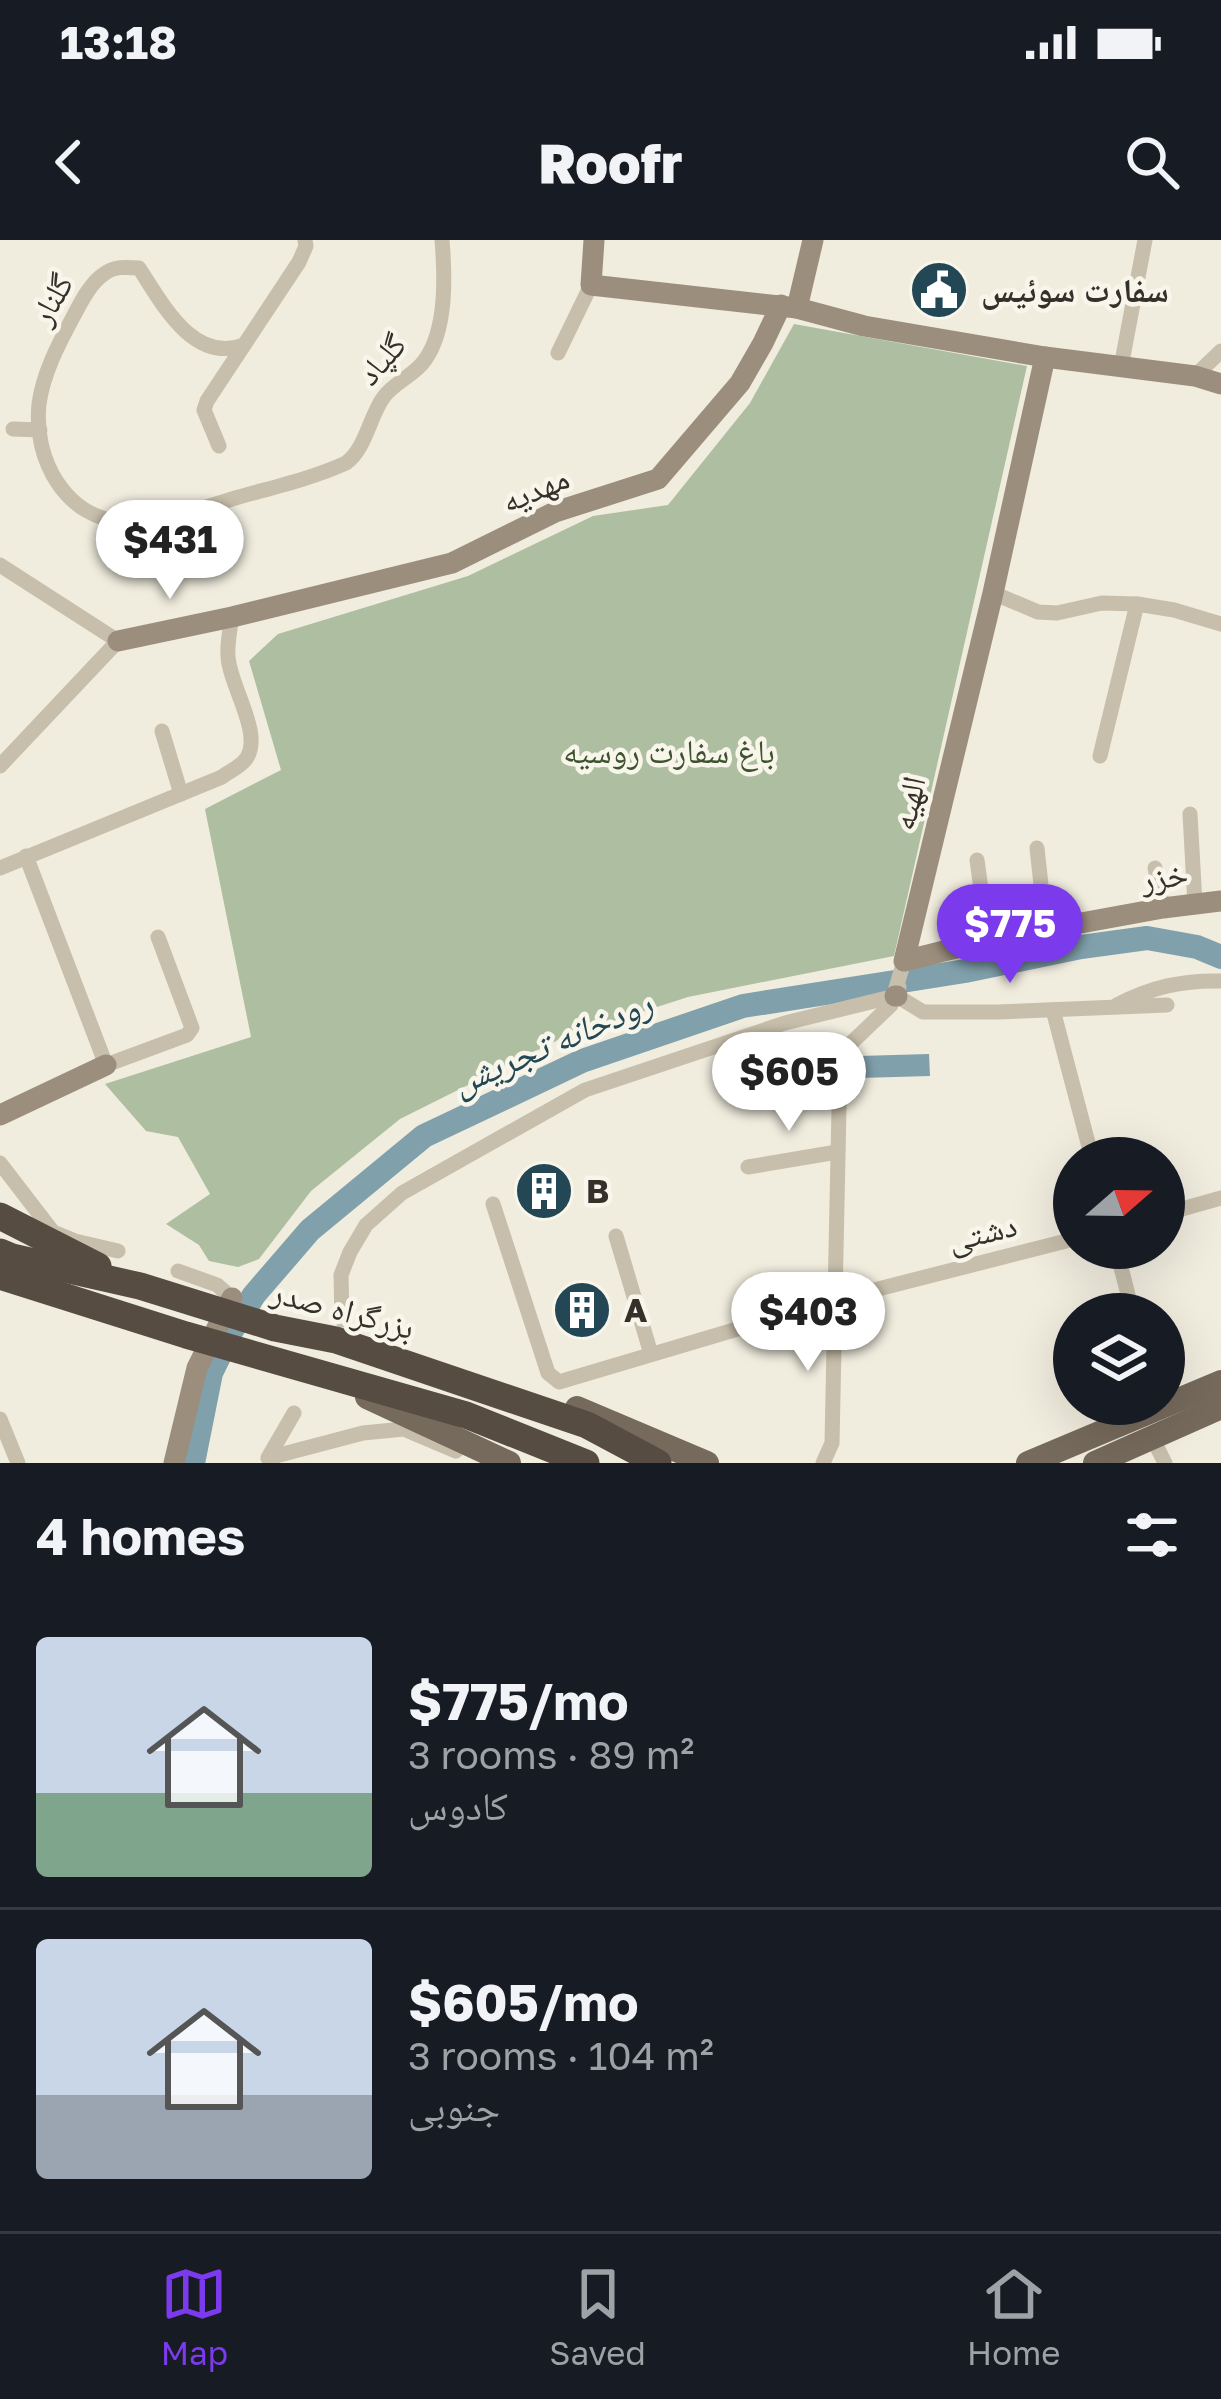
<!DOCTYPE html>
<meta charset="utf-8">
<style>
body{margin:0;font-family:"Golos Text","Noto Naskh Arabic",sans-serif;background:#242831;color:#f1f3f6;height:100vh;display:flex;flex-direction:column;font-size:45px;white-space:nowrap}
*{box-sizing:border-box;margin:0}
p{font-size:39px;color:#9ea1a6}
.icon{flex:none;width:66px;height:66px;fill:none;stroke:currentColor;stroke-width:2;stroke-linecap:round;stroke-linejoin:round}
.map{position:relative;height:1223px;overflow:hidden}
.side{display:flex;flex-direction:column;background:#171b24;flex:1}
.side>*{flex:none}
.needle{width:78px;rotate:70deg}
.fabs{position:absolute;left:1053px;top:897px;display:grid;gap:24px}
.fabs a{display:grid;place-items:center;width:132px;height:132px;border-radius:50%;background:#171b24;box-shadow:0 12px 48px #0002;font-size:60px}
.price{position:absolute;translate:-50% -102px;padding:0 27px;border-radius:42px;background:#fff;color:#222;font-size:39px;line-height:78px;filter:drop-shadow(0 3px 6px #0008)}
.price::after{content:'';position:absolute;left:50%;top:72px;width:36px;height:27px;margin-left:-18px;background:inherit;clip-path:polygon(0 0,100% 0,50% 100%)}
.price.active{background:#7c3aed;color:#fff}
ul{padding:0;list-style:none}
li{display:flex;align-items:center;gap:36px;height:300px;padding:0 36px}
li+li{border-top:3px solid #363941}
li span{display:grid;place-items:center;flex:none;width:336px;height:240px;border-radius:12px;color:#555}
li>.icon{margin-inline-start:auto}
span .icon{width:144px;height:144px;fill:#fffc;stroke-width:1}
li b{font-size:51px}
h2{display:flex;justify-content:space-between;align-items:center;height:144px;padding:0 36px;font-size:51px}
.status{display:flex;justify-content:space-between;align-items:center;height:84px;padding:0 60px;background:#171b24;direction:ltr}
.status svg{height:33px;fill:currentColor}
header{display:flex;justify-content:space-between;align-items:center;height:156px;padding:0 36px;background:#171b24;font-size:54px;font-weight:800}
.menu{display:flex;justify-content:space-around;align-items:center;height:168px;border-top:3px solid #363941;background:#171b24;font-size:33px;color:#9ea1a6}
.menu a{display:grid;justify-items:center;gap:6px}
.menu .active{color:#7c3aed}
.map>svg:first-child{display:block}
.green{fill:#aebea0}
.water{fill:#80a0ab}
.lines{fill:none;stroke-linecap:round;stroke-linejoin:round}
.river{stroke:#80a0ab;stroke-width:24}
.street{stroke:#c7beab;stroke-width:15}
.secondary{stroke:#9b8e7d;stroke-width:21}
.primary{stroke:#766a5c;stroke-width:24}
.highway{stroke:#564c42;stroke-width:27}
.labels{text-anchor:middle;stroke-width:9;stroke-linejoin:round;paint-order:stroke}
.poi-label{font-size:33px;font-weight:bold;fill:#36302a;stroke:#f8f5ea;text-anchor:start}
.street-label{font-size:33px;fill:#36302a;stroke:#f8f5ea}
.park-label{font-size:33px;fill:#3e5230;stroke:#f8f5ea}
.water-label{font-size:36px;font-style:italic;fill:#234754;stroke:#f8f5ea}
</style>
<div class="status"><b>13:18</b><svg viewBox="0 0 49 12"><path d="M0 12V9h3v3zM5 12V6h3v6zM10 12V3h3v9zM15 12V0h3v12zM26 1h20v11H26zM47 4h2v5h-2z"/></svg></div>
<header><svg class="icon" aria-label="back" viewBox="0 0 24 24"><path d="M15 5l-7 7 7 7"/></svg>Roofr<svg class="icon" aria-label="search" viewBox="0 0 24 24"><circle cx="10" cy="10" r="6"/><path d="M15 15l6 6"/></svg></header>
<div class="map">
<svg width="1221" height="1223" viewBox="0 0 1221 1223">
<rect width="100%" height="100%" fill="#f0ecde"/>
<polygon class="green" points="794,84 1027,126 894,716 688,757 564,797 400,879 311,951 259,1019 238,1027 209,1021 199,1005 166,984 210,954 178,897 146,891 105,844 251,797 205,569 281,530 249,421 278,394 468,336 593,276 668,265 750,163"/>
<polygon class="water" points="929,814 930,836 860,838 859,816"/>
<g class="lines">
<polyline class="river" points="193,1223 211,1133 232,1090 254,1055 310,990 424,896 582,821 743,766 965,731 1081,707 1147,698 1197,707 1221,717"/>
<g class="street">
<path d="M244,105C193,124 162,63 139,28C126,27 114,26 104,34C90,43 80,64 72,79C58,105 43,134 39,164C33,220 66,279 125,282C162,284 198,269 232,259C270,248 311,239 346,223C366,208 369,178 383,158C394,142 414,136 425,120C447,89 445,36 442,0"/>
<polyline points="558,113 591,45"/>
<polyline points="1121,127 1145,0"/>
<polyline points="1195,136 1221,111"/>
<polyline points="13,189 40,190"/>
<polyline points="219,206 204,170 207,161 299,22 306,6 305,0"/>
<polyline points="0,325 118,401 0,526"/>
<polyline points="993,353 1038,372 1057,373 1102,363 1137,364 1174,370 1221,384"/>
<polyline points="162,491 181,554"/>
<polyline points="1100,516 1137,364"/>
<polyline points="1190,574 1195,664"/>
<polyline points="1037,608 1046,691"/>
<polyline points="26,616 106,825 187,795 192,788 158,697"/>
<polyline points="977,620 988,700"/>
<path d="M0,628L222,537C230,531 240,527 246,519C264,494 229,445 228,416C227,404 230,389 232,377"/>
<polyline points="1155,628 1163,668"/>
<polyline points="899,747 897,756 923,772 997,772 1167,765"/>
<path d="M1117,765C1151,747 1183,740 1221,741"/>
<polyline points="1053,770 1092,918"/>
<polyline points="0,923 53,992 75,1001 118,1011"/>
<polyline points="748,927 837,912"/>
<polyline points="493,964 548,1133 559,1142 835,1060 1074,999"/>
<polyline points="1164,974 1221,958"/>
<polyline points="616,996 651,1114"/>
<polyline points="1116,1008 1133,1074"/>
<polyline points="178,1031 217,1045 232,1058"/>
<polyline points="342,1080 341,1035 350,1012 366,985 402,953 585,850 785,783 895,756"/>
<polyline points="0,1179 18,1223"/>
<polyline points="1153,1199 1165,1223"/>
<polyline points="269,1216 294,1173"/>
<polyline points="268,1218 363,1193 404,1189 456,1211"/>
<polyline points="823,1223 832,1203 840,820 847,807 891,765 904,721"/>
</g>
<g class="secondary">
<polyline points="594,0 591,45 797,68 864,86 1045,117 1195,136 1221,144"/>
<polyline points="797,68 813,0"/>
<polyline points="1045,117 993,353 904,721 988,700 1163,668 1221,661"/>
<polyline points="118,401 232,377 452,323 555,272 658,239 740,143 763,103 781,65"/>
<polyline points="895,756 897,756"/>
<polyline points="0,875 106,825"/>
<polyline points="174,1223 197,1128 232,1058"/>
</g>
<g class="primary">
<polyline points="367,1157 509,1223"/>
<polyline points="577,1168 707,1223"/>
<polyline points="1028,1223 1221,1142"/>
<polyline points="1095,1223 1221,1167"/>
</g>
<g class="highway">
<polyline points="0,976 98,1026"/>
<polyline points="0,1012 12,1017 140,1046 275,1088 336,1100 587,1185 658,1223"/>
<polyline points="0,1036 186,1095 466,1175 586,1223"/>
</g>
</g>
<defs>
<symbol id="civic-disc" viewBox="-11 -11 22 22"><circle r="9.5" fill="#234754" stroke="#f8f5ea"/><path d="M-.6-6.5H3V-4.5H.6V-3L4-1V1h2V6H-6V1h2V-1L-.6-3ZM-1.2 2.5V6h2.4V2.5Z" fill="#fff"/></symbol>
<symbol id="building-disc" viewBox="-11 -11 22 22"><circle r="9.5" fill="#234754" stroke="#f8f5ea"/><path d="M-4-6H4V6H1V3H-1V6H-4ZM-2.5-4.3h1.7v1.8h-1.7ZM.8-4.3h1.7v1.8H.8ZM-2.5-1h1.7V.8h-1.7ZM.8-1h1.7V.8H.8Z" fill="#fff"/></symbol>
</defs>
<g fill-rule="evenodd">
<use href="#civic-disc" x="906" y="17" width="66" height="66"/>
<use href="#building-disc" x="511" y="918" width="66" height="66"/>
<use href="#building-disc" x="549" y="1037" width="66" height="66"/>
</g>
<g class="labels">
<g class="poi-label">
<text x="981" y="62">سفارت سوئیس</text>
<text x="586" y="963">B</text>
<text x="624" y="1082">A</text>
</g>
<g class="street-label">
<text transform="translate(51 59) rotate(-60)" y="12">گلنار</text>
<text transform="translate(381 119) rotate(-49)" y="12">گلپاد</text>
<text transform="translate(535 249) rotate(-23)" y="12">مهدیه</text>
<text transform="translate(908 563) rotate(-77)" y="12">الهیه</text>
<text transform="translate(1164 636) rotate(-9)" y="12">خزر</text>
<text transform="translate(982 992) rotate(-14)" y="12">دشتی</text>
<text transform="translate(343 1069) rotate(15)" y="12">بزرگراه صدر</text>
</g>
<g class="park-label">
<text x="669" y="523">باغ سفارت روسیه</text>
</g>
<g class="water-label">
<text transform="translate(552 802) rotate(-23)" y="13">رودخانه تجریش</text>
</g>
</g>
</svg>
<div class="fabs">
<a><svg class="needle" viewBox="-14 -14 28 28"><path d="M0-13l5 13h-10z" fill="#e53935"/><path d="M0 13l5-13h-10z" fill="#9ea1a6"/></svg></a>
<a><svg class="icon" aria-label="layers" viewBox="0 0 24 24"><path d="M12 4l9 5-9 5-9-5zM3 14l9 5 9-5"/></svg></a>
</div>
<b class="price" style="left:170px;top:362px">$431</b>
<b class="price active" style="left:1010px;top:746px">$775</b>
<b class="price" style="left:789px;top:894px">$605</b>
<b class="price" style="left:808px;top:1134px">$403</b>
</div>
<section class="side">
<h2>4 homes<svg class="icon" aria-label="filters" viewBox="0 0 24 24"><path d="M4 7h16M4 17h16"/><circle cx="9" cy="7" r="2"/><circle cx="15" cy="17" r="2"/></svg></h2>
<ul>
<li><span style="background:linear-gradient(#c9d6e8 65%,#7fa58c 0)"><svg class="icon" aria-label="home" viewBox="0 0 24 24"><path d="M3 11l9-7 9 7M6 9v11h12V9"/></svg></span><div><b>$775/mo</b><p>3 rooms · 89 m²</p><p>کادوس</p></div></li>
<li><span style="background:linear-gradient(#c9d6e8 65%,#9aa5b1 0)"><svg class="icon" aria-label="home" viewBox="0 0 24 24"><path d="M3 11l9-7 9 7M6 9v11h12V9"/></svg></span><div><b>$605/mo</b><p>3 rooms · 104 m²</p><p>جنوبی</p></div></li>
</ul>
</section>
<nav class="menu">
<a class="active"><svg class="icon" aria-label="map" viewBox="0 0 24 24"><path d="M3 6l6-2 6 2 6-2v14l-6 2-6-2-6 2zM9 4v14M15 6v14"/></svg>Map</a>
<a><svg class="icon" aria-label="saved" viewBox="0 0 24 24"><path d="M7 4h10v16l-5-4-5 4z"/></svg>Saved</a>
<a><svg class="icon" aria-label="home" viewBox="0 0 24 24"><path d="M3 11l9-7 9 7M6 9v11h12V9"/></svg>Home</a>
</nav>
